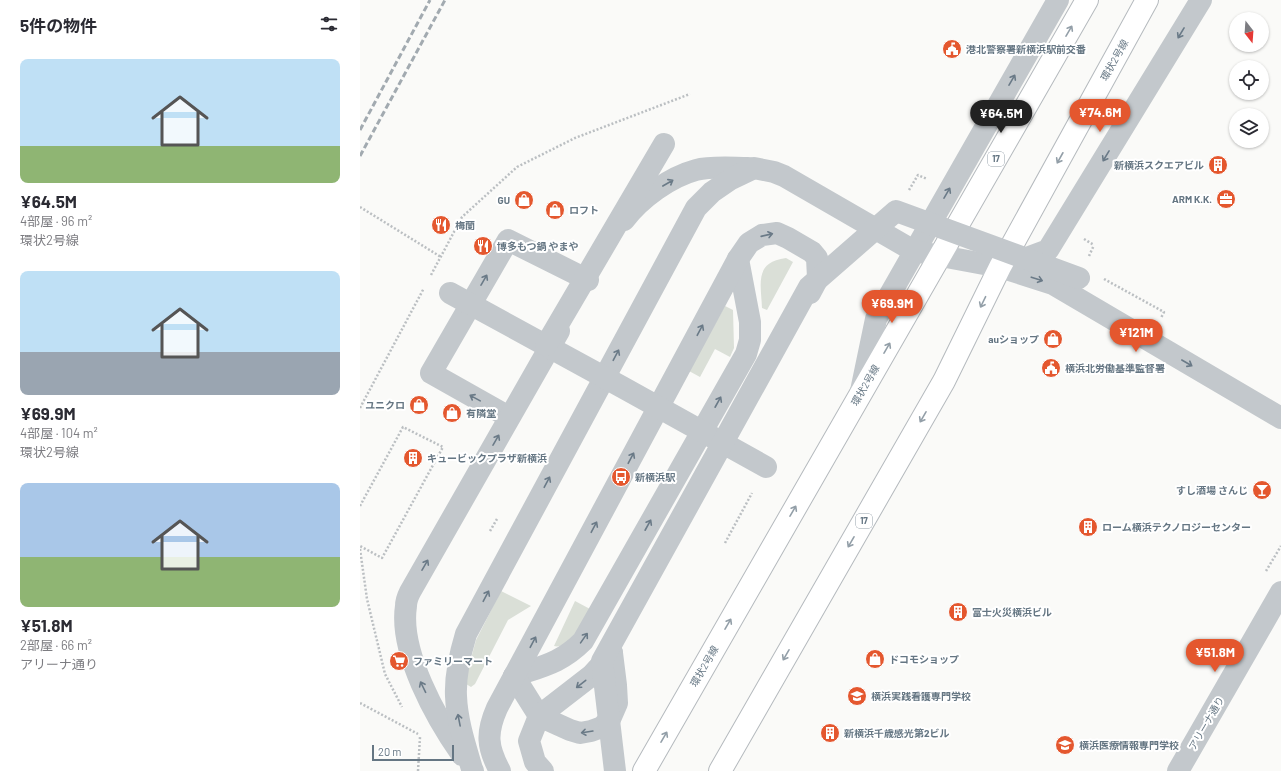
<!DOCTYPE html>
<html lang="ja">
<meta charset="utf-8">
<style>
body{margin:0;font-family:Barlow,"Noto Sans JP",sans-serif;background:#f2f2f3;color:#2b2b33;height:100vh;display:flex;flex-direction:column;font-size:15px;white-space:nowrap}
*{box-sizing:border-box;margin:0}
p{font-size:13px;color:#7c7c81}
.icon{flex:none;width:22px;height:22px;fill:none;stroke:currentColor;stroke-width:2;stroke-linecap:round;stroke-linejoin:round}
.map{position:relative;flex:1;overflow:hidden}
.panel{display:flex;flex-direction:column;background:#fff;width:360px}
.panel>*{flex:none}
.needle{width:26px;rotate:163deg}
.tools{position:absolute;left:869px;top:12px;display:grid;gap:8px}
.tools a{display:grid;place-items:center;width:40px;height:40px;border-radius:50%;background:#fff;box-shadow:0 1px 3px #0004;font-size:20px}
.scale{position:absolute;left:12px;bottom:10px;width:82px;box-sizing:border-box;padding-left:4px;border:2px solid #657683;border-top:0;font-size:11px;line-height:14px;white-space:nowrap;color:#657683;-webkit-text-stroke:3px #fff;paint-order:stroke}
.price{position:absolute;translate:-50% -34px;padding:0 9px;border-radius:14px;background:#e4572e;color:#fff;font-size:13px;line-height:26px;filter:drop-shadow(0 1px 2px #0008)}
.price::after{content:'';position:absolute;left:50%;top:24px;width:12px;height:9px;margin-left:-6px;background:inherit;clip-path:polygon(0 0,100% 0,50% 100%)}
.price.selected{background:#222;color:#fff}
ul{padding:0;list-style:none}
li{display:grid;align-content:center;gap:8px;height:212px;padding:0 20px}
li span{display:grid;place-items:center;height:124px;border-radius:8px;color:#555}
li>.icon{margin-inline-start:auto}
span .icon{width:72px;height:72px;fill:#fffc;stroke-width:1}
li b{font-size:17px}
h2{display:flex;justify-content:space-between;align-items:center;height:48px;padding:0 20px;font-size:17px}
main{display:flex;flex:1;min-height:0}
.map>svg:first-child{display:block}
.green{fill:#dadfd7}
.lines{fill:none;stroke-linecap:round;stroke-linejoin:round}
.major-casing{stroke:#b5babe;stroke-width:24}
.path{stroke:#bbbfc2;stroke-width:2.5;stroke-dasharray:2 2;stroke-linecap:butt}
.minor{stroke:#c3c8cc;stroke-width:22}
.major{stroke:#fff;stroke-width:22}
.rail{stroke:#a2aab0;stroke-width:3;stroke-dasharray:6 3;stroke-linecap:butt}
.path-bridge{stroke:#bbbfc2;stroke-width:2.5;stroke-dasharray:2 2;stroke-linecap:butt}
.minor-bridge{stroke:#c3c8cc;stroke-width:22}
.oneway{stroke:#939fa8}
.oneway2{stroke:#6a7a87}
.labels{text-anchor:middle;stroke-width:4;stroke-linejoin:round;paint-order:stroke}
.shield{fill:#fff;stroke:#939fa8;stroke-width:1}
.shield-label{font-size:9px;font-weight:bold;fill:#657683}
.poi-label{font-size:10px;font-weight:bold;fill:#657683;stroke:#fff;text-anchor:start}
.street-label{font-size:10px;fill:#657683;stroke:#fff}
</style>
<main>
<section class="panel">
<h2>5件の物件<svg class="icon" aria-label="filters" viewBox="0 0 24 24"><path d="M4 7h16M4 17h16"/><circle cx="9" cy="7" r="2"/><circle cx="15" cy="17" r="2"/></svg></h2>
<ul>
<li><span style="background:linear-gradient(#bfe0f5 70%,#8fb573 0)"><svg class="icon" aria-label="home" viewBox="0 0 24 24"><path d="M3 11l9-7 9 7M6 9v11h12V9"/></svg></span><div><b>¥64.5M</b><p>4部屋 · 96 m²</p><p>環状2号線</p></div></li>
<li><span style="background:linear-gradient(#bfe0f5 65%,#9aa5b1 0)"><svg class="icon" aria-label="home" viewBox="0 0 24 24"><path d="M3 11l9-7 9 7M6 9v11h12V9"/></svg></span><div><b>¥69.9M</b><p>4部屋 · 104 m²</p><p>環状2号線</p></div></li>
<li><span style="background:linear-gradient(#a9c7e8 60%,#8fb573 0)"><svg class="icon" aria-label="home" viewBox="0 0 24 24"><path d="M3 11l9-7 9 7M6 9v11h12V9"/></svg></span><div><b>¥51.8M</b><p>2部屋 · 66 m²</p><p>アリーナ通り</p></div></li>
</ul>
</section>
<div class="map">
<svg width="921" height="771" viewBox="0 0 921 771">
<rect width="100%" height="100%" fill="#fafaf8"/>
<g class="green">
<path d="M426,258L433,262L407,310L402,308C401,284 394,262 426,258Z"/>
<polygon points="365,306 373,310 374,348 370,357 355,349 340,377 329,371"/>
<polygon points="141,591 171,606 148,620 115,684 111,687 106,684 106,677 116,640"/>
<path d="M215,601L230,609C224,621 210,650 194,646Z"/>
</g>
<g class="lines">
<defs>
<g id="major">
<polyline points="284,771 727,0"/>
<polyline points="360,771 584,381 640,267 787,0"/>
</g>
</defs>
<use href="#major" class="major-casing"/>
<g class="path">
<polyline points="549,190 558,175 567,179"/>
<polyline points="0,207 81,257"/>
<polyline points="724,239 734,245"/>
<polyline points="71,275 102,217 157,167 215,138 330,94"/>
<polyline points="744,279 804,312 801,318"/>
<polyline points="0,408 64,288"/>
<polyline points="0,506 43,427 83,447 22,558 0,546"/>
<polyline points="130,531 137,519"/>
<polyline points="365,543 392,493"/>
<polyline points="0,549 7,599 25,674 42,707"/>
<polyline points="906,571 921,546"/>
<polyline points="0,703 58,734"/>
<polyline points="58,771 60,737"/>
</g>
<g class="minor">
<path d="M264,220C281,198 310,177 336,170C351,166 373,168 388,168"/>
<polyline points="653,263 688,250 841,0"/>
<polyline points="501,391 516,319 698,0"/>
<polyline points="149,417 71,373 148,240 228,280"/>
<path d="M154,676C183,666 201,663 223,641L386,354L390,340V322L378,259"/>
<polyline points="154,676 179,716 210,730 220,733 231,731 242,727 250,719 257,703 256,685 252,653"/>
<path d="M102,755C76,718 39,652 46,606C46,601 48,596 50,592L199,331"/>
<path d="M113,771L112,769C105,745 97,721 96,696C95,675 100,654 106,634L336,208L352,192L371,179L394,168L414,172L424,176L554,251L640,267L693,284L921,418"/>
<path d="M140,771C127,747 126,733 137,708L378,259L389,243L402,235L417,233L428,238L452,252L457,258L458,278L450,293"/>
<polyline points="183,771 175,762 169,741 179,716 232,675 252,653"/>
<polyline points="818,771 921,592"/>
</g>
<use href="#major" class="major"/>
<g class="rail">
<polyline points="0,130 70,0"/>
<polyline points="0,156 85,0"/>
</g>
<polyline class="path-bridge" points="729,256 734,245"/>
<g class="minor-bridge">
<polyline points="90,293 262,387 406,467"/>
<polyline points="186,345 304,144"/>
<polyline points="255,771 242,661 449,287 536,211 719,278"/>
</g>
</g>
<defs><path id="oneway-shaft" d="M-6 0H5M1.5-3L5.5 0L1.5 3" fill="none" stroke-width="1.6" stroke-linecap="round" stroke-linejoin="round"/></defs>
<g class="oneway">
<use href="#oneway-shaft" transform="translate(709 31) rotate(-60)"/>
<use href="#oneway-shaft" transform="translate(700 158) rotate(119)"/>
<use href="#oneway-shaft" transform="translate(623 302) rotate(116)"/>
<use href="#oneway-shaft" transform="translate(527 348) rotate(-60)"/>
<use href="#oneway-shaft" transform="translate(563 417) rotate(120)"/>
<use href="#oneway-shaft" transform="translate(433 511) rotate(-60)"/>
<use href="#oneway-shaft" transform="translate(491 542) rotate(120)"/>
<use href="#oneway-shaft" transform="translate(368 624) rotate(-60)"/>
<use href="#oneway-shaft" transform="translate(426 655) rotate(120)"/>
<use href="#oneway-shaft" transform="translate(304 737) rotate(-60)"/>
</g>
<g class="oneway2">
<use href="#oneway-shaft" transform="translate(821 33) rotate(121)"/>
<use href="#oneway-shaft" transform="translate(652 80) rotate(-60)"/>
<use href="#oneway-shaft" transform="translate(746 156) rotate(121)"/>
<use href="#oneway-shaft" transform="translate(308 183) rotate(-30)"/>
<use href="#oneway-shaft" transform="translate(587 193) rotate(-60)"/>
<use href="#oneway-shaft" transform="translate(407 235) rotate(-13)"/>
<use href="#oneway-shaft" transform="translate(677 279) rotate(18)"/>
<use href="#oneway-shaft" transform="translate(124 280) rotate(-60)"/>
<use href="#oneway-shaft" transform="translate(340 330) rotate(-62)"/>
<use href="#oneway-shaft" transform="translate(256 355) rotate(-62)"/>
<use href="#oneway-shaft" transform="translate(827 363) rotate(30)"/>
<use href="#oneway-shaft" transform="translate(115 398) rotate(-151)"/>
<use href="#oneway-shaft" transform="translate(358 402) rotate(-61)"/>
<use href="#oneway-shaft" transform="translate(136 440) rotate(-60)"/>
<use href="#oneway-shaft" transform="translate(271 458) rotate(-62)"/>
<use href="#oneway-shaft" transform="translate(187 482) rotate(-62)"/>
<use href="#oneway-shaft" transform="translate(288 525) rotate(-61)"/>
<use href="#oneway-shaft" transform="translate(234 527) rotate(-62)"/>
<use href="#oneway-shaft" transform="translate(65 565) rotate(-60)"/>
<use href="#oneway-shaft" transform="translate(126 596) rotate(-62)"/>
<use href="#oneway-shaft" transform="translate(224 638) rotate(-55)"/>
<use href="#oneway-shaft" transform="translate(173 642) rotate(-62)"/>
<use href="#oneway-shaft" transform="translate(221 684) rotate(142)"/>
<use href="#oneway-shaft" transform="translate(63 687) rotate(-116)"/>
<use href="#oneway-shaft" transform="translate(99 720) rotate(-101)"/>
<use href="#oneway-shaft" transform="translate(227 732) rotate(171)"/>
</g>
<defs>
<symbol id="civic-disc" viewBox="-11 -11 22 22"><circle r="9.5" fill="#e4572e" stroke="#fff"/><path d="M-.6-6.5H3V-4.5H.6V-3L4-1V1h2V6H-6V1h2V-1L-.6-3ZM-1.2 2.5V6h2.4V2.5Z" fill="#fff"/></symbol>
<symbol id="building-disc" viewBox="-11 -11 22 22"><circle r="9.5" fill="#e4572e" stroke="#fff"/><path d="M-4-6H4V6H1V3H-1V6H-4ZM-2.5-4.3h1.7v1.8h-1.7ZM.8-4.3h1.7v1.8H.8ZM-2.5-1h1.7V.8h-1.7ZM.8-1h1.7V.8H.8Z" fill="#fff"/></symbol>
<symbol id="office-disc" viewBox="-11 -11 22 22"><circle r="9.5" fill="#e4572e" stroke="#fff"/><path d="M-6-3h4V-5.5h4V-3h4V5H-6ZM-1-4.5V-3h2v-1.5ZM-6 0V1H6V0Z" fill="#fff"/></symbol>
<symbol id="shop-disc" viewBox="-11 -11 22 22"><circle r="9.5" fill="#e4572e" stroke="#fff"/><path d="M-5-2.5h2.3a2.7 3.5 0 0 1 5.4 0H5L5.5 6h-11ZM-1.5-2.5h3a1.5 2.3 0 0 0-3 0Z" fill="#fff"/></symbol>
<symbol id="restaurant-disc" viewBox="-11 -11 22 22"><circle r="9.5" fill="#e4572e" stroke="#fff"/><path d="M-5-6h1v4h1v-4h1v4h1v-4h1v5L-1.5 .5V6h-2V.5L-5-1ZM5-6V6H3V1.5H1.5Q1.5-4 5-6Z" fill="#fff"/></symbol>
<symbol id="bus-disc" viewBox="-11 -11 22 22"><circle r="9.5" fill="#e4572e" stroke="#fff"/><path d="M-5-6H5V4H4V6H2V4H-2V6H-4V4H-5ZM-3.5-4V0h7V-4ZM-3.5 1.2v1.5H-2V1.2ZM2 1.2v1.5H3.5V1.2Z" fill="#fff"/></symbol>
<symbol id="bar-disc" viewBox="-11 -11 22 22"><circle r="9.5" fill="#e4572e" stroke="#fff"/><path d="M-6-5H6L.8 .8V4.5H3.5V6h-7V4.5H-.8V.8Z" fill="#fff"/></symbol>
<symbol id="supermarket-disc" viewBox="-11 -11 22 22"><circle r="9.5" fill="#e4572e" stroke="#fff"/><path d="M-6-5.5h2.5l.6 2H6L4.5 2H-2.5L-4.4-4H-6ZM-1.5 3.2a1.3 1.3 0 1 0 .1 0ZM3 3.2a1.3 1.3 0 1 0 .1 0Z" fill="#fff"/></symbol>
<symbol id="university-disc" viewBox="-11 -11 22 22"><circle r="9.5" fill="#e4572e" stroke="#fff"/><path d="M0-5L7-2L0 1L-7-2ZM-4 1L0 2.5L4 1V4Q0 6-4 4Z" fill="#fff"/></symbol>
</defs>
<g fill-rule="evenodd">
<use href="#civic-disc" x="581" y="38" width="22" height="22"/>
<use href="#building-disc" x="847" y="154" width="22" height="22"/>
<use href="#office-disc" x="855" y="188" width="22" height="22"/>
<use href="#shop-disc" x="153" y="189" width="22" height="22"/>
<use href="#shop-disc" x="184" y="199" width="22" height="22"/>
<use href="#restaurant-disc" x="70" y="214" width="22" height="22"/>
<use href="#restaurant-disc" x="112" y="235" width="22" height="22"/>
<use href="#shop-disc" x="682" y="328" width="22" height="22"/>
<use href="#civic-disc" x="680" y="357" width="22" height="22"/>
<use href="#shop-disc" x="48" y="394" width="22" height="22"/>
<use href="#shop-disc" x="81" y="402" width="22" height="22"/>
<use href="#building-disc" x="42" y="447" width="22" height="22"/>
<use href="#bus-disc" x="250" y="466" width="22" height="22"/>
<use href="#bar-disc" x="891" y="479" width="22" height="22"/>
<use href="#building-disc" x="717" y="516" width="22" height="22"/>
<use href="#building-disc" x="587" y="601" width="22" height="22"/>
<use href="#shop-disc" x="504" y="648" width="22" height="22"/>
<use href="#supermarket-disc" x="28" y="650" width="22" height="22"/>
<use href="#university-disc" x="486" y="685" width="22" height="22"/>
<use href="#building-disc" x="459" y="722" width="22" height="22"/>
<use href="#university-disc" x="694" y="734" width="22" height="22"/>
</g>
<g class="labels">
<g class="shield">
<rect x="628" y="152" width="16" height="14" rx="3"/>
<rect x="496" y="514" width="16" height="14" rx="3"/>
</g>
<g class="shield-label">
<text x="636" y="162">17</text>
<text x="504" y="524">17</text>
</g>
<g class="poi-label">
<text x="606" y="53">港北警察署新横浜駅前交番</text>
<text x="844" y="169" text-anchor="end">新横浜スクエアビル</text>
<text x="852" y="203" text-anchor="end">ARM K.K.</text>
<text x="150" y="204" text-anchor="end">GU</text>
<text x="209" y="214">ロフト</text>
<text x="95" y="229">梅蘭</text>
<text x="137" y="250">博多もつ鍋 やまや</text>
<text x="679" y="343" text-anchor="end">auショップ</text>
<text x="705" y="372">横浜北労働基準監督署</text>
<text x="45" y="409" text-anchor="end">ユニクロ</text>
<text x="106" y="417">有隣堂</text>
<text x="67" y="462">キュービックプラザ新横浜</text>
<text x="275" y="481">新横浜駅</text>
<text x="888" y="494" text-anchor="end">すし酒場 さんじ</text>
<text x="742" y="531">ローム横浜テクノロジーセンター</text>
<text x="612" y="616">富士火災横浜ビル</text>
<text x="529" y="663">ドコモショップ</text>
<text x="53" y="665">ファミリーマート</text>
<text x="511" y="700">横浜実践看護専門学校</text>
<text x="484" y="737">新横浜千歳感光第2ビル</text>
<text x="719" y="749">横浜医療情報専門学校</text>
</g>
<g class="street-label">
<text transform="translate(754 60) rotate(-61)" y="4">環状2号線</text>
<text transform="translate(505 385) rotate(-60)" y="4">環状2号線</text>
<text transform="translate(344 666) rotate(-60)" y="4">環状2号線</text>
<text transform="translate(846 723) rotate(-60)" y="4">アリーナ通り</text>
</g>
</g>
</svg>
<div class="tools">
<a><svg class="needle" viewBox="-14 -14 28 28"><path d="M0-13l5 13h-10z" fill="#e53935"/><path d="M0 13l5-13h-10z" fill="#7c7c81"/></svg></a>
<a><svg class="icon" aria-label="locate" viewBox="0 0 24 24"><circle cx="12" cy="12" r="6"/><path d="M12 2v4M12 18v4M2 12h4M18 12h4"/></svg></a>
<a><svg class="icon" aria-label="layers" viewBox="0 0 24 24"><path d="M12 4l9 5-9 5-9-5zM3 14l9 5 9-5"/></svg></a>
</div>
<div class="scale">20 m</div>
<b class="price" style="left:740px;top:133px">¥74.6M</b>
<b class="price selected" style="left:641px;top:134px">¥64.5M</b>
<b class="price" style="left:532px;top:324px">¥69.9M</b>
<b class="price" style="left:776px;top:353px">¥121M</b>
<b class="price" style="left:855px;top:673px">¥51.8M</b>
</div>
</main>
